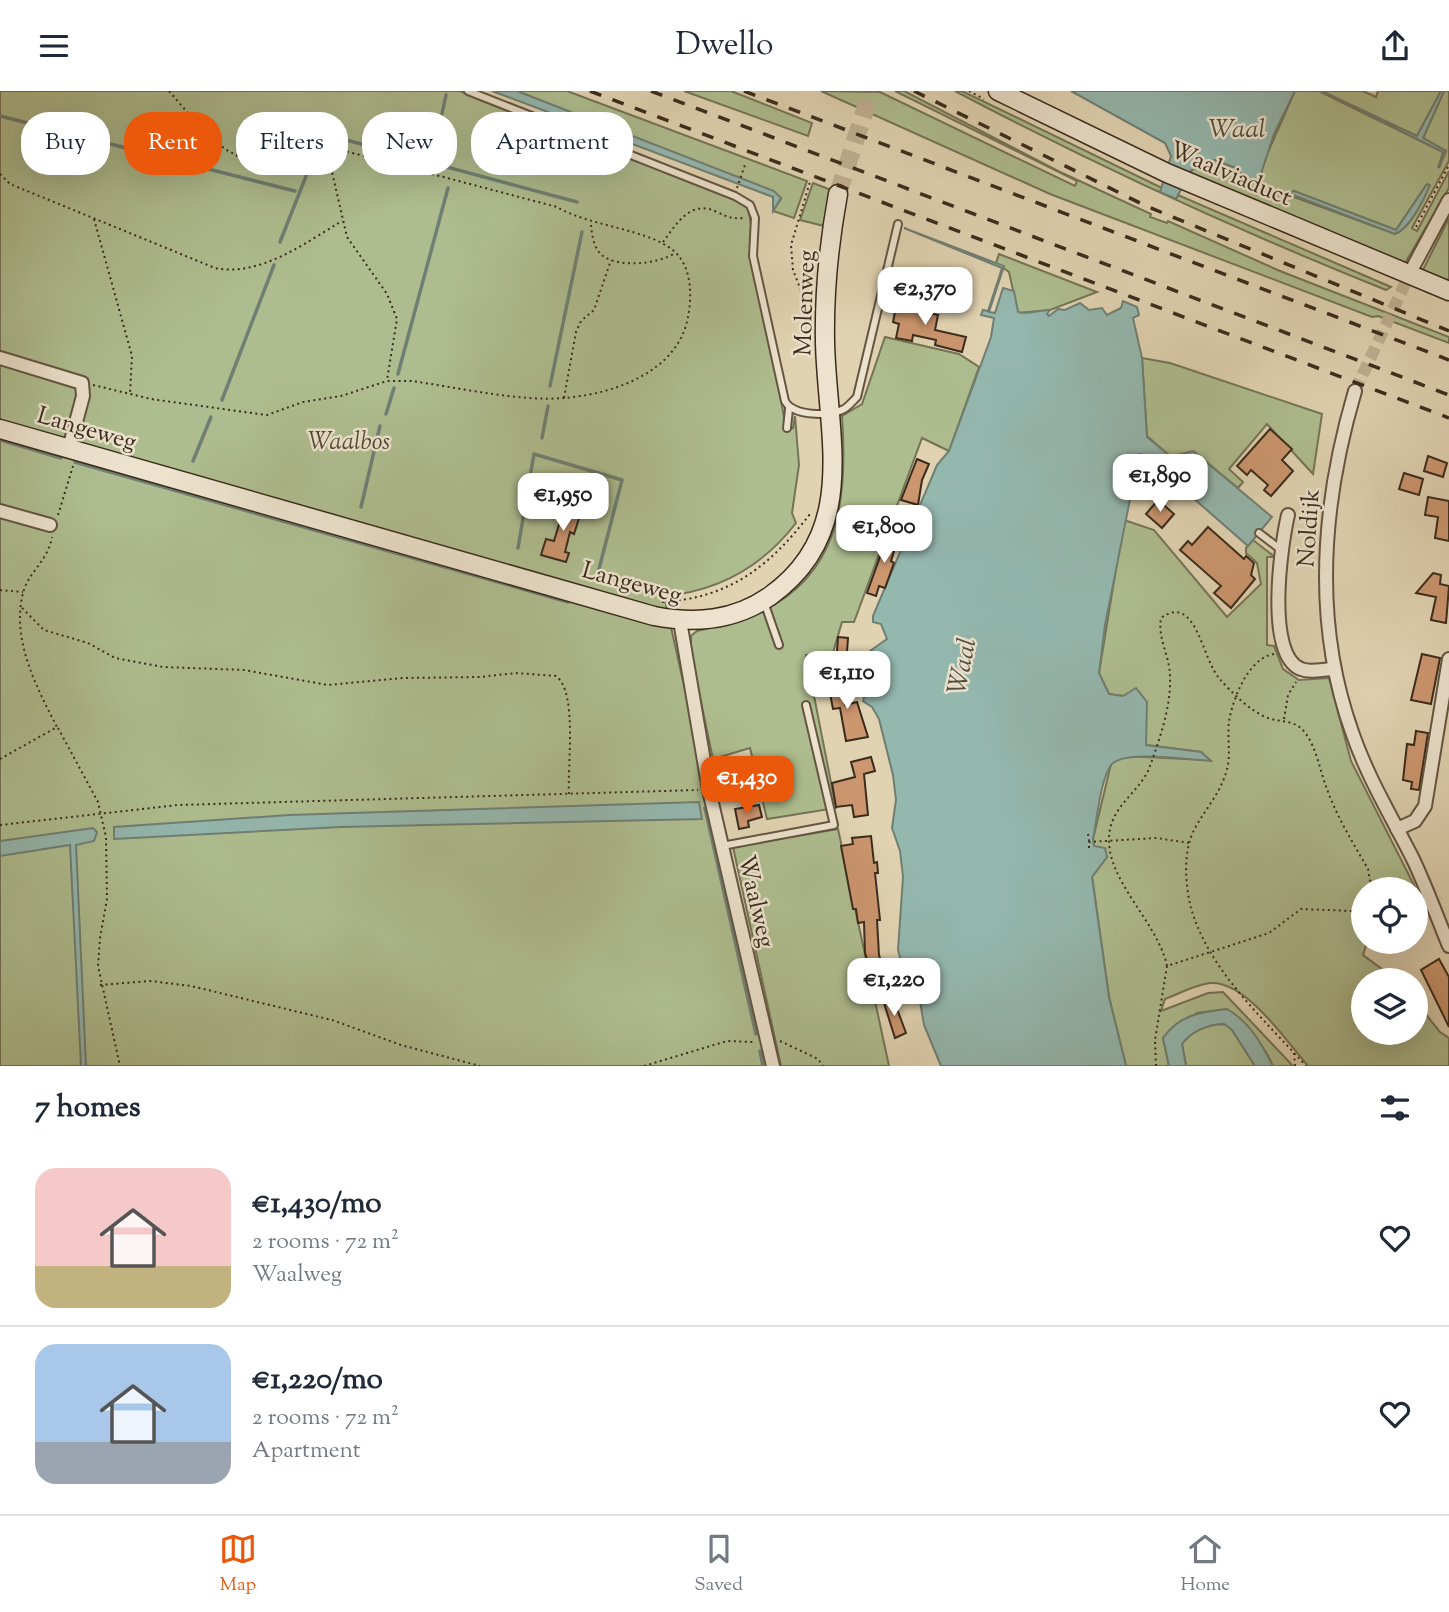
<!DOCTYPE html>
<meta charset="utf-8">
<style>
body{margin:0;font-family:"Sorts Mill Goudy",serif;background:#f6f6f7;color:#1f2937;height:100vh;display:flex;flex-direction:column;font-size:26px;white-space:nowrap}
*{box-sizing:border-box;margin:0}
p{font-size:23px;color:#747a83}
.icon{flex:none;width:38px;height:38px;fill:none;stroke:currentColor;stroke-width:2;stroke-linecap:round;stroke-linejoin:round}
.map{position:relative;height:975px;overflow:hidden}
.side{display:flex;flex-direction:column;background:#fff;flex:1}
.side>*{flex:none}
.banner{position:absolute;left:21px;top:21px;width:700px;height:63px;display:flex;gap:14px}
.buttons{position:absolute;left:1351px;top:786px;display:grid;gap:14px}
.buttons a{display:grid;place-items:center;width:77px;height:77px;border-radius:50%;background:#fff;box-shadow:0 7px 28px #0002;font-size:35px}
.price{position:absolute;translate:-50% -60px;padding:0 16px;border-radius:14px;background:#fff;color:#222;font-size:23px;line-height:46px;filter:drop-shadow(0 2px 4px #0008)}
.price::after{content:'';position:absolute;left:50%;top:42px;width:21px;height:16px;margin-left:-10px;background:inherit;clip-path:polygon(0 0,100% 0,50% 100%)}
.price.selected{background:#ea580c;color:#fff}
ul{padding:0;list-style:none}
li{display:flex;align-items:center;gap:21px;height:175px;padding:0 35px}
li+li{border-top:2px solid #e0e1e3}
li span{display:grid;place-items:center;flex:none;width:196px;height:140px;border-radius:21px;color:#555}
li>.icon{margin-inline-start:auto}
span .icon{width:84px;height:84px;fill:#fffc;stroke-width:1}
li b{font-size:30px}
h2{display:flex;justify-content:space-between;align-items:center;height:84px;padding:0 35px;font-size:30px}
.tag{padding:0 24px;border-radius:28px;background:#fff;box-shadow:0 7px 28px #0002;font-size:24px;line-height:63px}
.tag.selected{background:#ea580c;color:#fff}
header{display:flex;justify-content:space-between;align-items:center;height:91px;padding:0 35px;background:#fff;font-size:32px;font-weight:600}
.dock{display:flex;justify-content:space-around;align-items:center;height:98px;border-top:2px solid #e0e1e3;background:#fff;font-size:19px;color:#747a83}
.dock a{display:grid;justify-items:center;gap:4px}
.dock .selected{color:#ea580c}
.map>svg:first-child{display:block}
.green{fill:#aebd8f;stroke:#747456;stroke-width:2;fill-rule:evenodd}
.water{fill:#94b7ae;stroke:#707f74;stroke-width:2}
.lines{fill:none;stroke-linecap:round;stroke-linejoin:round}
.stream{stroke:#707f74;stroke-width:3.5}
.building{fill:#cc966f;stroke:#3a2b1d;stroke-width:2}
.street-tunnel{stroke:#c0b194;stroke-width:12;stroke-dasharray:12 6;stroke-linecap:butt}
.secondary-tunnel{stroke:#c0b194;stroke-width:18;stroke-dasharray:18 9;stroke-linecap:butt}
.lane-casing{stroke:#645542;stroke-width:10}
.street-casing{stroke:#645542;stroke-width:16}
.secondary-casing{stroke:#3a2b1d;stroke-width:21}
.path{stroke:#3a2b1d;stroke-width:2;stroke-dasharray:2 3.5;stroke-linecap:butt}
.lane{stroke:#ece2cd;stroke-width:6}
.street{stroke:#ece2cd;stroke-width:12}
.secondary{stroke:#ece2cd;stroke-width:18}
.rail{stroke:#3a2b1d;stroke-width:3.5;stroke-dasharray:12 12;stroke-linecap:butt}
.labels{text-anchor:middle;stroke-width:5;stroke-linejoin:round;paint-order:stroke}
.street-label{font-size:24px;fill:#3a2b1d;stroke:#ece2cd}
.park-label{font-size:24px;font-style:italic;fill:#514834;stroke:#ece2cd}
.water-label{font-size:26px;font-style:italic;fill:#504e41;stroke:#ece2cd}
</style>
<header><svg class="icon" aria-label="menu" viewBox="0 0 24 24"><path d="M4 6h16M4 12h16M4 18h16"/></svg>Dwello<svg class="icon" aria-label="share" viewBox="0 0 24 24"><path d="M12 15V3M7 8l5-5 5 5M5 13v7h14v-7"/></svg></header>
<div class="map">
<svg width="1449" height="975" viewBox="0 0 1449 975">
<rect width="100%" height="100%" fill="#e1d3b2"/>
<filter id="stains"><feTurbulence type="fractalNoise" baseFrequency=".00286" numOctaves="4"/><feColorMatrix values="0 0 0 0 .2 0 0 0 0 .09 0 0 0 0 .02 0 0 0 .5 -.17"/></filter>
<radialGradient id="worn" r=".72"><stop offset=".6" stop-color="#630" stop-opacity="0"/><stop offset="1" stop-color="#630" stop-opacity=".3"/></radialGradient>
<g class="green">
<path d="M0,0H460L727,105L748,116L786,338L793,337L795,325L799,374L792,422L796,432C762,476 719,500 664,505L769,975H0Z"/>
<polygon points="517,0 567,0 807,90 794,127 773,120 781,108"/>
<polygon points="684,0 731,0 812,32 808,45"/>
<polygon points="821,0 880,1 1075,95 1077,90 895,0 904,0 1058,80 1151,123 1150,126 1167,132 1168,130 1280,180 1449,246 1449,252 1378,225 1372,226 1050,103"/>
<path d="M955,0H962L1162,97L1160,101L1176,108L1178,104L1391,196L1386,199C1239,140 1095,74 955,0Z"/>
<path d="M1295,0H1363L1376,6L1378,0H1441L1417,45L1321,1L1443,61L1439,77L1446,60L1423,47L1444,0H1449V70L1412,137L1417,140L1449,80V97L1404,174L1189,83L1193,78L1202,76L1207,70L1215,69L1239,78L1242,83L1268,61ZM1427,93C1425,108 1410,137 1395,143L1291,105L1294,100L1396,139Z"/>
<polygon points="813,92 831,99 824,135 800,129"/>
<polygon points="1449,127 1449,191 1422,181"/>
<polygon points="999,163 1097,201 1050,219 1018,222 1009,181 996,172"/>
<path d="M885,246L959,263L979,276L949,360L922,347L854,531H842L832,565L806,564L836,717L767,728L750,657L713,668L691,564V545L697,540C715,535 736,531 754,524C841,487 848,407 842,325L862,313Z"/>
<polygon points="1142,267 1170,272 1322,323 1313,383 1267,333 1229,378 1243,391 1238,397 1193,360 1171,366 1147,345"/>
<path d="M1124,429L1154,439L1227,526L1261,493L1257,472L1246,462V457L1253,449L1275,466H1267V554L1274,555L1283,578L1299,589L1329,587L1351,670L1416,798H1363V850L1367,851L1363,864L1397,889H1363V942H1416V911L1440,941L1449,947V975H1308C1287,951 1246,890 1211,892C1196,893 1179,903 1165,908L1161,920L1208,902L1223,901L1293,975H1273L1266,961L1227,918L1197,922L1163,947L1169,975H1126L1109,906L1092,786L1107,766L1094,755L1093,748L1111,673L1124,665L1210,669L1201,661L1146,654L1123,605L1109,603L1099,582Z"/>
<polygon points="838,738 889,975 781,975 733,756"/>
<path d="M1224,933L1232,938L1255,975H1186L1182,953C1191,940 1209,933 1224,933Z"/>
</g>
<g class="water">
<polygon points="492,0 517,0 774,100 781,107 773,120 773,106"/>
<polygon points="1071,0 1295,0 1274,43 1258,92 1241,85 1239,78 1215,69 1207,70 1202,76 1191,79 1176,108 1160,101 1171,65 1165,52"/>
<polygon points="1322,0 1417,45 1441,0 1444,0 1423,47 1446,60 1438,77 1443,61"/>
<path d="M1427,93L1430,94C1424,109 1410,137 1395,143L1288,102L1294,100L1396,139Z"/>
<path d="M904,137L1004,175L989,221L995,222L1003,197L1014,200L1018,221C1028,224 1038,219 1050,219L1047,223L1049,225L1058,218L1065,219L1080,212L1089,219L1102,217L1107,224L1121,217L1123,210L1137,216L1139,224L1133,227L1142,267L1147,346L1171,366L1193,360L1272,426L1248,455L1144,364L1139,363L1105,534L1099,582L1109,603L1123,605L1136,597L1147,611L1146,654L1201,661L1211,670C1191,669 1122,658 1111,674C1100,690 1097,729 1093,748L1094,755L1105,757L1107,766L1092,786L1109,906L1126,975H941L924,934L917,892L902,874L898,859L903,786L900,760L892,737L896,709L893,684L879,628L872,616L863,610L870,589V560L887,548L881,533L873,531V525L937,374L949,360L991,246L994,227L981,224L983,219L988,220L1002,177Z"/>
<polygon points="699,711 702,728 341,736 114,748 114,736 289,724"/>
<polygon points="93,737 97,741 94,750 76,754 86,975 81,975 70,754 0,765 0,750"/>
<path d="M1227,918C1250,931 1261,952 1273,975H1255L1232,939L1224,933C1209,933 1191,940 1182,953L1186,975H1169L1163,947C1179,924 1200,921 1227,918Z"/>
</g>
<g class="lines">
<g class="stream">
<polyline points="0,25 295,100"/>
<polyline points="319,46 324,43 577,111"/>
<polyline points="434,60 446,4"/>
<polyline points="280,151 310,75"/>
<polyline points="398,283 448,97"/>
<polyline points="550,295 582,141"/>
<polyline points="222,309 274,174"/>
<polyline points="386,323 394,297"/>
<polyline points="542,347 548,315"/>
<polyline points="0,349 61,367"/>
<polyline points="193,370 211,326"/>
<polyline points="75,371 568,511"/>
<polyline points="361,416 380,335"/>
<polyline points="518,457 534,363 622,389 599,478"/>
<polyline points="705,717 756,943"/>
<polyline points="760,960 763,975"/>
</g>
</g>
<g class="building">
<polygon points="914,210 927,214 925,221 938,224 935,239 966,246 962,261 935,254 936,249 913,244 912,250 896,247 899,233 893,231 896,216 911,219"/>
<polygon points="1270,338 1292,358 1282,369 1293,380 1271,405 1264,399 1268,394 1251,379 1247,384 1237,375"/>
<polygon points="1428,365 1447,372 1443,386 1424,380"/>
<polygon points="917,368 929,373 922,389 918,414 901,409"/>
<polygon points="1404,382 1423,388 1419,404 1399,398"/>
<polygon points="1428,406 1449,410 1449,450 1435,447 1438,426 1425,424"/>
<polygon points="1158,409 1174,423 1162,437 1146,423"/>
<polygon points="566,410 583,415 574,443 570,441 565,461 569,462 566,471 541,464 546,448 554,450"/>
<polygon points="1208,436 1244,468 1246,465 1254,472 1251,484 1255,488 1231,517 1214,502 1221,495 1180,459 1188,450 1192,454"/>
<polygon points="889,441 899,444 891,470 894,472 885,497 879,495 876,505 867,502"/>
<polygon points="1433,482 1441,484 1440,493 1449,495 1446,532 1431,529 1436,506 1416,502"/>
<polygon points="838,546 848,547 846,575 836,575"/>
<polygon points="1422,563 1440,567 1431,613 1411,609"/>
<polygon points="826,582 837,582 845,614 857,611 868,646 846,650 840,617 833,618"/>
<polygon points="1416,640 1428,642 1419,699 1411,698 1412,691 1403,689 1407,653 1414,654"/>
<polygon points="871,666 875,680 864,683 868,724 854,726 852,714 836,716 832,692 855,686 851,671"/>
<polygon points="759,714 762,726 748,730 749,736 739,738 735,718"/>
<polygon points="871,745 874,772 877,771 878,782 875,782 880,829 877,829 879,864 884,880 872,883 865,862 864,831 858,832 856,818 853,818 841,755 853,753 852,747"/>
<polygon points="1439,868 1449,886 1449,936 1421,879"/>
<polygon points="893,907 906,942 895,947 883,909"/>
</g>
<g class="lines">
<polyline class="street-tunnel" points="1355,300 1412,178"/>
<polyline class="secondary-tunnel" points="838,103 871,0"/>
<defs>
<g id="lane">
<path d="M468,0L735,105L750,114L755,127L753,165L785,310C793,325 829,326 844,318C848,316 853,310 857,306L898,133"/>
<polyline points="787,337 789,318"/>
<polyline points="1259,442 1280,458"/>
<polyline points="764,511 779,554"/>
<polyline points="722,755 834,734 806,614"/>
</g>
<g id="street">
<polyline points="1412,178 1449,109"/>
<polyline points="0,267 82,292 83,305 69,357"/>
<path d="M1355,300C1322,412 1312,529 1352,641C1367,685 1391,725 1412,766C1426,795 1437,826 1449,855"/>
<polyline points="0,420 50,434"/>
<path d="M1288,424C1281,454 1265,564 1301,578C1310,582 1324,578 1334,578"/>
<polyline points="680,530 709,699 773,975"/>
<polyline points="1397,738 1415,730 1425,715 1449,568"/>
</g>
<g id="secondary">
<polyline points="998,0 1167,82 1449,200"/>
<path d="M0,338L654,525C695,533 734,530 770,505C860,441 827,345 825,251C824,201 829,152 838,103"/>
</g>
</defs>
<use href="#lane" class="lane-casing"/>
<use href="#street" class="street-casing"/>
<use href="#secondary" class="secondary-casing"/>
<g class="path">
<polyline points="969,0 984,8"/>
<polyline points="326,55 347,146 387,203 397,228 387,289"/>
<path d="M0,83L10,93L215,177C260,186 305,152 342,130"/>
<polyline points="737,97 746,71"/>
<polyline points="94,128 132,265 130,303"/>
<path d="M591,134C592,144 594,159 603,165C619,177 659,173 675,162"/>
<polyline points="1416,136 1449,74"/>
<path d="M663,151C677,132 691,108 717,121C728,126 731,128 744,127"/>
<polyline points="809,220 793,179 791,154 810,91"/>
<path d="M93,294L151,308L267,324L303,311L341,305L387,290H411C456,296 519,311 564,307C614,303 678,281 688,226C692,205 692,177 675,161C650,138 591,136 557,116L326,55L276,71L260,72L241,67L225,58L206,43L169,0"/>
<polyline points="564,307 576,241 581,230 594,219 611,169"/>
<polyline points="58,424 73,375"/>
<polyline points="0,499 23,501"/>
<path d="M662,511C730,507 770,475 810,423"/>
<path d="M22,517L44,539L88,552L115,567L163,576L244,579L328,594L402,587L480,586L516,582L556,585C578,601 567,676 569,703"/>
<path d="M1274,563C1248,567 1233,608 1229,630C1227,646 1231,663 1227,678C1221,702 1205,718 1194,739C1183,761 1185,793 1191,817C1209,880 1264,928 1306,975"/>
<polyline points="1284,628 1288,604 1296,591"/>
<polyline points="58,637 98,711 106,746 107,808 100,847 98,875 120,975"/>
<path d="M0,668L57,636C37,597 11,549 23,502C27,483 48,470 52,446"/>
<polyline points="0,734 178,714 698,699"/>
<polyline points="1088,743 1089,750"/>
<polyline points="1089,757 1089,751 1156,747 1190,752"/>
<path d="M1167,875C1158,832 1108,791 1109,748C1109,715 1141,701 1150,675C1161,644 1174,608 1169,575C1166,559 1158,544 1161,527C1196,501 1202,568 1219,587C1231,601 1251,621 1268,627C1282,632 1296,628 1306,643C1317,658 1320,680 1327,698C1337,726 1353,752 1368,778L1370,790L1365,798"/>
<polyline points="100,894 150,890 191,895 332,929 401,954 480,975"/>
<polyline points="780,950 818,968 823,975"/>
<polyline points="1294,962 1295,975"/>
<polyline points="644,975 727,950 753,951"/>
<polyline points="1156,975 1155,949 1167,875 1269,842 1301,818 1353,820 1363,801"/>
</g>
<use href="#lane" class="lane"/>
<use href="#street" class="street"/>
<use href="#secondary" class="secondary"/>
<g class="rail">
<polyline points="590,0 1449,327"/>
<polyline points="651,0 1449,304"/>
<polyline points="744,0 1449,269"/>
<polyline points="914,0 1146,115 1449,240"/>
</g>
</g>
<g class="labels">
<g class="street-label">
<text transform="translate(1231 82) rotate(23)" y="8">Waalviaduct</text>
<text transform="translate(804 212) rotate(-88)" y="8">Molenweg</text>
<text transform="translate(87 337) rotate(16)" y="8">Langeweg</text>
<text transform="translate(1308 437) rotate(-86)" y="8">Noldijk</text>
<text transform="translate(632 491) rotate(15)" y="8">Langeweg</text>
<text transform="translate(757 810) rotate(77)" y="8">Waalweg</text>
</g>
<g class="park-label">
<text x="349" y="358">Waalbos</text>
</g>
<g class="water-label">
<text x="1237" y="46">Waal</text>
<text transform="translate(961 575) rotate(-78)" y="9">Waal</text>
</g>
</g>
<rect width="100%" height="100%" filter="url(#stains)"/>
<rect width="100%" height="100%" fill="url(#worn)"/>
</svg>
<div class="buttons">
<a><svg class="icon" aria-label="locate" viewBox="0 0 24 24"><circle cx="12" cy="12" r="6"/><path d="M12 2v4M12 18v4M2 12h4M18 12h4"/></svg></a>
<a><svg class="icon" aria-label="layers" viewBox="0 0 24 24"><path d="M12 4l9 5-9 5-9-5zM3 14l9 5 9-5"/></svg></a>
</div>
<b class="price" style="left:925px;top:236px">€2,370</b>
<b class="price" style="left:1160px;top:423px">€1,890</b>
<b class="price" style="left:563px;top:442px">€1,950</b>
<b class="price" style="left:884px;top:474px">€1,800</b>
<b class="price" style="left:847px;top:620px">€1,110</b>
<b class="price selected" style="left:747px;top:725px">€1,430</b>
<b class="price" style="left:894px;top:927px">€1,220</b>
<div class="banner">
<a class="tag">Buy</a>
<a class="tag selected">Rent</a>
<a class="tag">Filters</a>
<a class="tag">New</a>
<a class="tag">Apartment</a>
</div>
</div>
<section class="side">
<h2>7 homes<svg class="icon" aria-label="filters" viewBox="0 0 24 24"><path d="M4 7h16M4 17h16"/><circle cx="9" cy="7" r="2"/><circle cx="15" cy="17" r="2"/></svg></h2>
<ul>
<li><span style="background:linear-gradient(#f6c9c9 70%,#c2b280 0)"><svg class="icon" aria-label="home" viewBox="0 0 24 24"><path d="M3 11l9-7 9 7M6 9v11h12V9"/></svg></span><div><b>€1,430/mo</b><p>2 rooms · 72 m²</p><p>Waalweg</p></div><svg class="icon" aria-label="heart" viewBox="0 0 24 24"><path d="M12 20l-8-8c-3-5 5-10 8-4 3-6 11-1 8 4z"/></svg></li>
<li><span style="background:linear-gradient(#a9c7e8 70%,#9aa5b1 0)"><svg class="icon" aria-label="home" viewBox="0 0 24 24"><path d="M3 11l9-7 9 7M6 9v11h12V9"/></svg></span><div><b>€1,220/mo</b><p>2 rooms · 72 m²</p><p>Apartment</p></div><svg class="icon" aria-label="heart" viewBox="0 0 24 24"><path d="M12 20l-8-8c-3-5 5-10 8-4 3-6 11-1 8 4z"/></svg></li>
</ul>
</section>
<nav class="dock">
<a class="selected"><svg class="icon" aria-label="map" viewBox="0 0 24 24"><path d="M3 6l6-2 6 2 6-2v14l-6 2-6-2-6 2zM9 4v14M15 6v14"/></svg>Map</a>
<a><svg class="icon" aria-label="saved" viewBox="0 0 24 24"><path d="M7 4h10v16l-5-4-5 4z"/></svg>Saved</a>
<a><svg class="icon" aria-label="home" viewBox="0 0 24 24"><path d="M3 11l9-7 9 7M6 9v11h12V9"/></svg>Home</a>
</nav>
